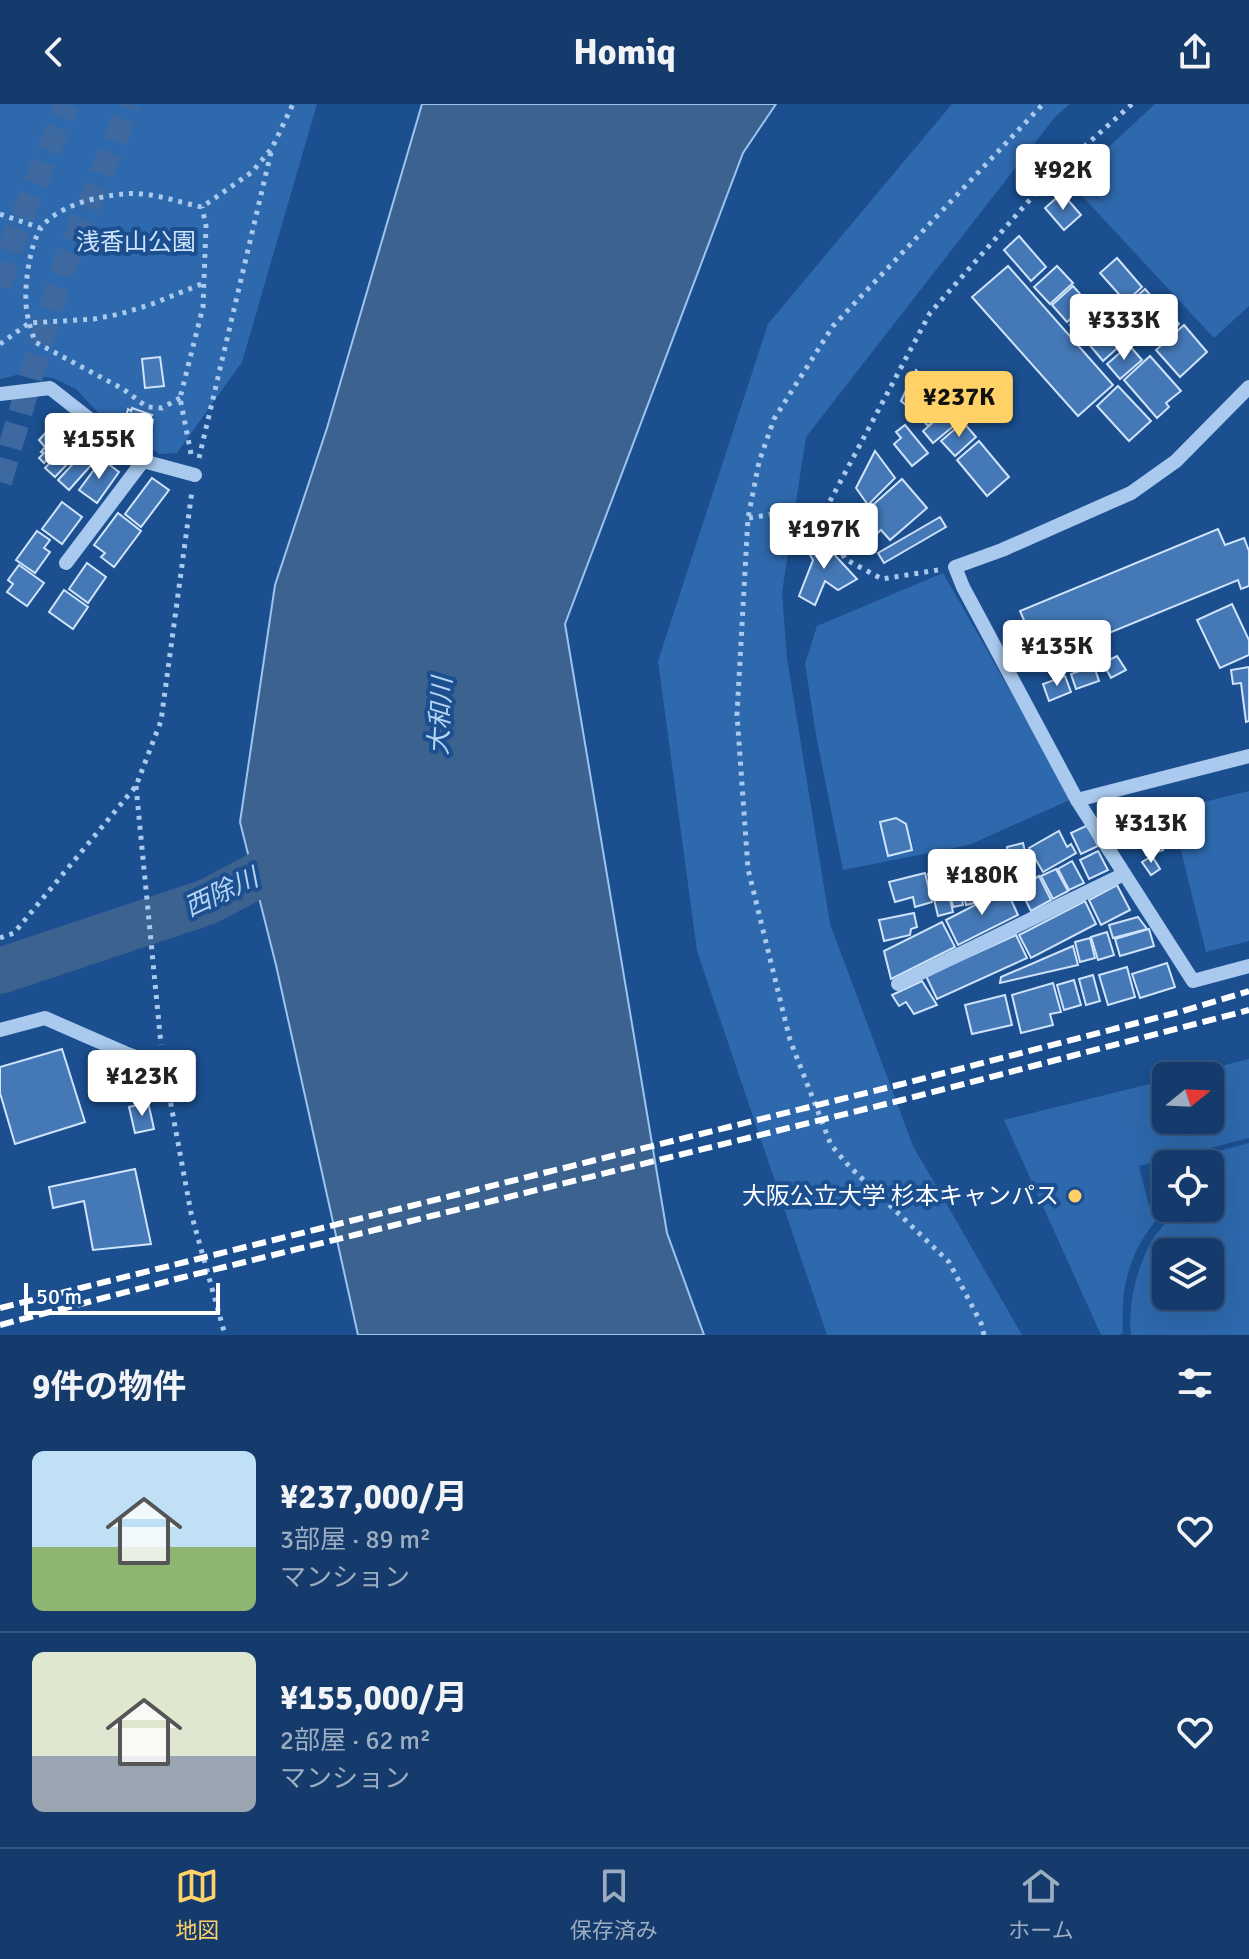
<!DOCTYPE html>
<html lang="ja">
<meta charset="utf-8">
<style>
body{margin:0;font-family:Signika,"Noto Sans JP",sans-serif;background:#214673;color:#f1f3f6;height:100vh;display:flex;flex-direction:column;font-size:30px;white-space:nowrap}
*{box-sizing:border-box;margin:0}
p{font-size:26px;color:#9dadc1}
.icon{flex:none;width:44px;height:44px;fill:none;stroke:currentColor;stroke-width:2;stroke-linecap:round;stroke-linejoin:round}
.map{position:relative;height:1231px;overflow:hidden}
.details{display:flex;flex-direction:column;background:#143b6b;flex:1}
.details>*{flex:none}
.needle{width:52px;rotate:72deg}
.buttons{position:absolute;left:1152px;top:958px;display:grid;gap:16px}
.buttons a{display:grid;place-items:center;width:72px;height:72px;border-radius:12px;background:#143b6b;box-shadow:0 8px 32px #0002,0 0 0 2px #33557e;font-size:40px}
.scale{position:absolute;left:24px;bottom:20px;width:196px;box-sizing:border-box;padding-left:8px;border:4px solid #fff;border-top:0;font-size:22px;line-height:28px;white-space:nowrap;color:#fff;-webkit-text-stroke:6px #1b4f8f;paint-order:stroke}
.price{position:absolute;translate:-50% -68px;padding:0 18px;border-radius:8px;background:#fff;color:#222;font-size:26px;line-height:52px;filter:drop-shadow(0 2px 4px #0008)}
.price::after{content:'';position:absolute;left:50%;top:48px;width:24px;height:18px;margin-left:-12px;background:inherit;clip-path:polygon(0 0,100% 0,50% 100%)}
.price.current{background:#ffd166;color:#111}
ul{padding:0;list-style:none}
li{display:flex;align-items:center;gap:24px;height:200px;padding:0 32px}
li+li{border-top:2px solid #33557e}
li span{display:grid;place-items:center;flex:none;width:224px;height:160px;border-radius:12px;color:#555}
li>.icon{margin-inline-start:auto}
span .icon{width:96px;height:96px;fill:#fffc;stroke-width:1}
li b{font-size:34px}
h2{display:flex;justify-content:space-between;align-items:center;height:96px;padding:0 32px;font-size:34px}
header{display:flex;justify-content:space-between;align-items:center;height:104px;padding:0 32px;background:#143b6b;font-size:36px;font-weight:800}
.menu{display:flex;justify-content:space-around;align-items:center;height:112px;border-top:2px solid #33557e;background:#143b6b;font-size:22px;color:#9dadc1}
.menu a{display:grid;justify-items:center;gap:4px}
.menu .current{color:#ffd166}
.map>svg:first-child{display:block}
.green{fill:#2e69ad;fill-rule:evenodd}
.water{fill:#3c6290;stroke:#9cc4f0;stroke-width:2}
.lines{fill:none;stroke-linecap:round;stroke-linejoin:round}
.river{stroke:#3c6290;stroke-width:46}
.building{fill:#4478b7;stroke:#cfe3fa;stroke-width:2}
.highway-tunnel{stroke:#3d69a0;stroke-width:24;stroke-dasharray:24 12;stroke-linecap:butt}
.path{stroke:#a9c9ee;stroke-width:5;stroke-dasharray:4 6;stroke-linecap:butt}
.minor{stroke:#a9c9ee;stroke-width:14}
.rail{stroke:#fff;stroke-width:6;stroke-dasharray:14 6;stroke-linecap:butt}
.poi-dot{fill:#ffd166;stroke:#1b4f8f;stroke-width:3}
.labels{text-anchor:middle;stroke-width:8;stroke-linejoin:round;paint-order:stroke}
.park-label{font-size:24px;fill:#cfe3fa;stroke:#1b4f8f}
.poi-label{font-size:24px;fill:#fff;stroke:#1b4f8f;text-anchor:end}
.water-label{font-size:26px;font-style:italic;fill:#b5d3f5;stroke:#1b4f8f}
</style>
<header><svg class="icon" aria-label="back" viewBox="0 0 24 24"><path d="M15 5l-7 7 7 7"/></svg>Homiq<svg class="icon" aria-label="share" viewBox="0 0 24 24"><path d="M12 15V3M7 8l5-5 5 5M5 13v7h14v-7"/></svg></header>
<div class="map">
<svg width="1249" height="1231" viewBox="0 0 1249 1231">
<rect width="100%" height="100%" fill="#1b4f8f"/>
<g class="green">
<polygon points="0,0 317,0 242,258 177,349 159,350 123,321 116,328 76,285 53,274 21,270 0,275"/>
<polygon points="952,0 1070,0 1055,13 806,333 782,489 787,554 830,820 913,1042 1022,1231 827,1231 697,847 658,557 768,220"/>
<polygon points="1155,0 1249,0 1249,202 1214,234 1070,79"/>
<polygon points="943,469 1072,695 969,741 843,766 816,631 805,560 817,522"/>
<polygon points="1249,687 1249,837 1206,848 1171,706"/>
<path d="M1249,955V1034L1139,1062L1149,1102L1166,1098L1167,1104C1131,1141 1120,1179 1123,1229L1119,1231H1101L1004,1016L1166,976V1016H1210V972H1181Z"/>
<path d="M1249,1039V1231H1131C1128,1203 1135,1170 1148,1144C1155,1129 1168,1116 1179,1104H1210V1060H1169ZM1166,1148H1210V1192H1166Z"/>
</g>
<polygon class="water" points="422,0 776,0 743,49 565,520 667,1129 704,1231 358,1231 276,861 240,718 275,481 327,324"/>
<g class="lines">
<polyline class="river" points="0,867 207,798 308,745"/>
</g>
<g class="building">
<polygon points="1062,89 1081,111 1064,126 1045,104"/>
<polygon points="1019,132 1046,163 1031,177 1004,146"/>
<polygon points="1117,154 1142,183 1126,198 1100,169"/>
<polygon points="1008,162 1113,281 1078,312 972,193"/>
<polygon points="1057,162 1073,179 1050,200 1034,183"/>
<polygon points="1073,182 1088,199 1067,218 1052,201"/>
<polygon points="1145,185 1160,202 1141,219 1126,202"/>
<polygon points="1095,200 1110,217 1085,239 1070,221"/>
<polygon points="1165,203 1179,220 1158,239 1144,222"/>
<polygon points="1108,221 1123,239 1103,257 1088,239"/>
<polygon points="1184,221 1207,248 1180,273 1156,246"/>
<polygon points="1129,241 1142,256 1120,275 1107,260"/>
<polygon points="1150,252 1181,287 1166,299 1169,303 1157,314 1124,276"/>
<polygon points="160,253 164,282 145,284 142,255"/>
<polygon points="916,266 932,283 919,294 909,281"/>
<polygon points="908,282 918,294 908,303 901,297"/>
<polygon points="1118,282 1151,317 1129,337 1097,302"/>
<polygon points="933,285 941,294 919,313 911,304"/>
<polygon points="941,295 949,304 928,322 920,313"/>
<polygon points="951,303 962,315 933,339 923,327"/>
<polygon points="132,304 152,311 150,314 153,316 152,321 149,320 148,324 128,317 129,313 126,312 128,305 131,307"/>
<polygon points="60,313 74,327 44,359 39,354 44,349 41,348 45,343 39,336"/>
<polygon points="963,318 976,333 955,352 941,337"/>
<polygon points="905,321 928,349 912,362 894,340 901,334 896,328"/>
<polygon points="76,331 86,340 55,373 45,364"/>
<polygon points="979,337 1009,373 987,392 957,356"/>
<polygon points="875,347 895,374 868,401 856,384"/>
<polygon points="82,350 93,359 69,386 58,376"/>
<polygon points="102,355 119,368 97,399 79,386"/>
<polygon points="152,374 169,386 141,423 125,410"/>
<polygon points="902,375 927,404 890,436 881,426 865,440 846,417 862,404 865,408"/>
<polygon points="62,398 82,413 62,440 42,425"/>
<polygon points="118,409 141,427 114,463 101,453 105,449 94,441"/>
<polygon points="940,413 946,423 884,459 878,449"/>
<polygon points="1218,425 1225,441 1244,434 1249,447 1249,482 1241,485 1238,476 1031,561 1020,535 1030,530 1020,507"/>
<polygon points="37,427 50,436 44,444 50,448 35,469 16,456"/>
<polygon points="817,432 857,475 838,486 825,477 815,501 799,492 813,456 804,441"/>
<polygon points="87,459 106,473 88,499 69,485"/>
<polygon points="19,461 44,479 27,502 7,488 13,480 8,476"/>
<polygon points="64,486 88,503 73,525 49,508"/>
<polygon points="1232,500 1249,536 1249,551 1220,564 1197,516"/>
<polygon points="1117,552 1126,566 1111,574 1103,559"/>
<polygon points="1094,562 1099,577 1076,585 1071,570"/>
<polygon points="1249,563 1249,617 1246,618 1241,579 1233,580 1231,566"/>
<polygon points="1065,572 1071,588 1049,597 1043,580"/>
<polygon points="896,714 906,720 912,746 888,752 880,718"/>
<polygon points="1155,718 1163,746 1146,751 1137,723"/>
<polygon points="1088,721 1098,742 1081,750 1071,729"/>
<polygon points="1059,727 1067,743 1071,740 1076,749 1043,768 1029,744"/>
<polygon points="1023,739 1031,771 1013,775 1007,743"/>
<polygon points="1098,747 1108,766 1089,775 1080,756"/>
<polygon points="1006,749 1013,782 997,785 990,752"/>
<polygon points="1152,752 1160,765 1151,771 1142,758"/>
<polygon points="988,753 996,788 980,792 972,757"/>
<polygon points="1072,757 1084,779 1069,786 1058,765"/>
<polygon points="971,759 979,794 974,799 966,801 958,762"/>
<polygon points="955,762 963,801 953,803 945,764"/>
<polygon points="1056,765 1068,787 1053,795 1041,772"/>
<polygon points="939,767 943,784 947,783 953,808 938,812 928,770"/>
<polygon points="925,769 932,798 915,803 913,793 895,798 889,778"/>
<polygon points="1039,772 1051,796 1031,807 1019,783"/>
<polygon points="1117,781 1130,806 1101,821 1089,796"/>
<polygon points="1006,785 1018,811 958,841 946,816"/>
<polygon points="1085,797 1096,820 1031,854 1019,831"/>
<polygon points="914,809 917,823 911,825 910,831 884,837 879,816"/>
<polygon points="1138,813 1147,825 1113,834 1109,821"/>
<polygon points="942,818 955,843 891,875 884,847"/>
<polygon points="1149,825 1154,842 1120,852 1115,835"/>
<polygon points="1107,828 1114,851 1098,856 1091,833"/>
<polygon points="1016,831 1027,854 937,895 926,872"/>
<polygon points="1090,834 1095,854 1080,858 1075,838"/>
<polygon points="1073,842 1078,861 1000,879 1001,873"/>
<polygon points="1167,859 1175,883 1140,894 1132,870"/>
<polygon points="1127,863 1135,893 1108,901 1099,871"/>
<polygon points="1093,871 1100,897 1086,901 1079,875"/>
<polygon points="1074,876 1081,901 1064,906 1057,881"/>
<polygon points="922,877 937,901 914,910 906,898 899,902 892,891"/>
<polygon points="1053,879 1061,908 1050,910 1053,921 1021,929 1012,891"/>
<polygon points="1005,891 1012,921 972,930 965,901"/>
<polygon points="62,945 85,1018 15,1040 0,989 0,963"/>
<polygon points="148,998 154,1025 135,1029 129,1003"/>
<polygon points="135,1065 151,1140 93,1146 84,1097 53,1104 49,1083"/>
</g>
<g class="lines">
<g class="highway-tunnel">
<polyline points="0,182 15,131 67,0"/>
<polyline points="0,378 62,167 130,0"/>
</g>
<g class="path">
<polyline points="0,110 40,124"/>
<polyline points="0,240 29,219 94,215 120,210 152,200 204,179"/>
<path d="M180,294L162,304L147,303L123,285L35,238C32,228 28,218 27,208C23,189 29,141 41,124C56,102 98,92 124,90C150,87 177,98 202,103L252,68L272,44L293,0"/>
<polyline points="191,350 180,294 203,203 206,122 202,103"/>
<polyline points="199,354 272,44"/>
<polyline points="749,414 792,407 830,425"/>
<polyline points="938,466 882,475 845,455 831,425 829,399 930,209 1048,75 1132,0"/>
<polyline points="136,682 161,941"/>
<polyline points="0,834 14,829 136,682 161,617 192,387"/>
<polyline points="167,979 191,1109 225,1231"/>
<polyline points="984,1231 981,1219 949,1158 849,1062 831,1041 790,936 748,765 737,610 748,414 759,358 774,315 833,222 1043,0"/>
</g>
<g class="minor">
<polyline points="1249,283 1176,357 1131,389 1002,446 955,463 963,483 1077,696 1193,877 1249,862"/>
<polyline points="0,290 50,284 143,357 195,371"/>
<polyline points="66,459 143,357"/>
<polyline points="1077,696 1249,652"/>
<polyline points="898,880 1124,770"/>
<polyline points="0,926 45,914 125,949 163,963"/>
</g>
<g class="rail">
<polyline points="0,1204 898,981 1183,907 1249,887"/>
<polyline points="0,1221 180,1174 902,996 1249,906"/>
</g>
</g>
<circle class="poi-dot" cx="1075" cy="1092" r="8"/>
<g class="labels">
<g class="park-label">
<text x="136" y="146">浅香山公園</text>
</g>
<g class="poi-label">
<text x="1059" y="1100">大阪公立大学 杉本キャンパス</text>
</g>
<g class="water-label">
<text transform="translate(440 612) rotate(-87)" y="9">大和川</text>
<text transform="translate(221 788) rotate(-25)" y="9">西除川</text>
</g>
</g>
</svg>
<div class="buttons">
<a><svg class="needle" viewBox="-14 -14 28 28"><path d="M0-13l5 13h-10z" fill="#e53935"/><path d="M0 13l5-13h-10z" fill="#9dadc1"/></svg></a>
<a><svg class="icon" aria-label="locate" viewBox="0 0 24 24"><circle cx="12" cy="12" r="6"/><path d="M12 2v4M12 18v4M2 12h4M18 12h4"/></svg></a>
<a><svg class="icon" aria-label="layers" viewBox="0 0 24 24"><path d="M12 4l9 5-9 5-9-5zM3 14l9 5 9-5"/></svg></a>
</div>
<div class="scale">50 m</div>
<b class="price" style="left:1063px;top:108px">¥92K</b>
<b class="price" style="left:1124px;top:258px">¥333K</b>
<b class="price current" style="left:959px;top:335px">¥237K</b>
<b class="price" style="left:99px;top:377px">¥155K</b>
<b class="price" style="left:824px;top:467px">¥197K</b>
<b class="price" style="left:1057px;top:584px">¥135K</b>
<b class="price" style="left:1151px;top:761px">¥313K</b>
<b class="price" style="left:982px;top:813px">¥180K</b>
<b class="price" style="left:142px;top:1014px">¥123K</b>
</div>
<section class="details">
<h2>9件の物件<svg class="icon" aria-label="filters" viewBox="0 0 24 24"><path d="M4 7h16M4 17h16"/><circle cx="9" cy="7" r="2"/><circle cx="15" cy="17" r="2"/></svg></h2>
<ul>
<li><span style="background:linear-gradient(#bfe0f5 60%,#8fb573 0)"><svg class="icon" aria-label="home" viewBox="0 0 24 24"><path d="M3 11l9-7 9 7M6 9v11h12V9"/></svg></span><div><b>¥237,000/月</b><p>3部屋 · 89 m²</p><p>マンション</p></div><svg class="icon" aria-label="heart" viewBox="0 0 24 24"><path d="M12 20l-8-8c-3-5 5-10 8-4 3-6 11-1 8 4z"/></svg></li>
<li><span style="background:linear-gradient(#dfe7d0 65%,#9aa5b1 0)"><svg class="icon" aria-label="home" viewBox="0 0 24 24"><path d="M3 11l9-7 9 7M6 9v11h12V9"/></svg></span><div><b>¥155,000/月</b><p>2部屋 · 62 m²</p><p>マンション</p></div><svg class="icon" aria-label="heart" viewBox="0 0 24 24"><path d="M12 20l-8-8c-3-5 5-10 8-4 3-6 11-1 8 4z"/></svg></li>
</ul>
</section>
<nav class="menu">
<a class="current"><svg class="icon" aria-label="map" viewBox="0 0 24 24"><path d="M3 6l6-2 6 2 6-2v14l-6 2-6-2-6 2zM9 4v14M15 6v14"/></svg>地図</a>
<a><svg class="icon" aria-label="saved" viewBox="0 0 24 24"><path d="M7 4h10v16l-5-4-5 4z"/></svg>保存済み</a>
<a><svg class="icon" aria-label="home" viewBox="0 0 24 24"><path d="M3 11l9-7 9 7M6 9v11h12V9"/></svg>ホーム</a>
</nav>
